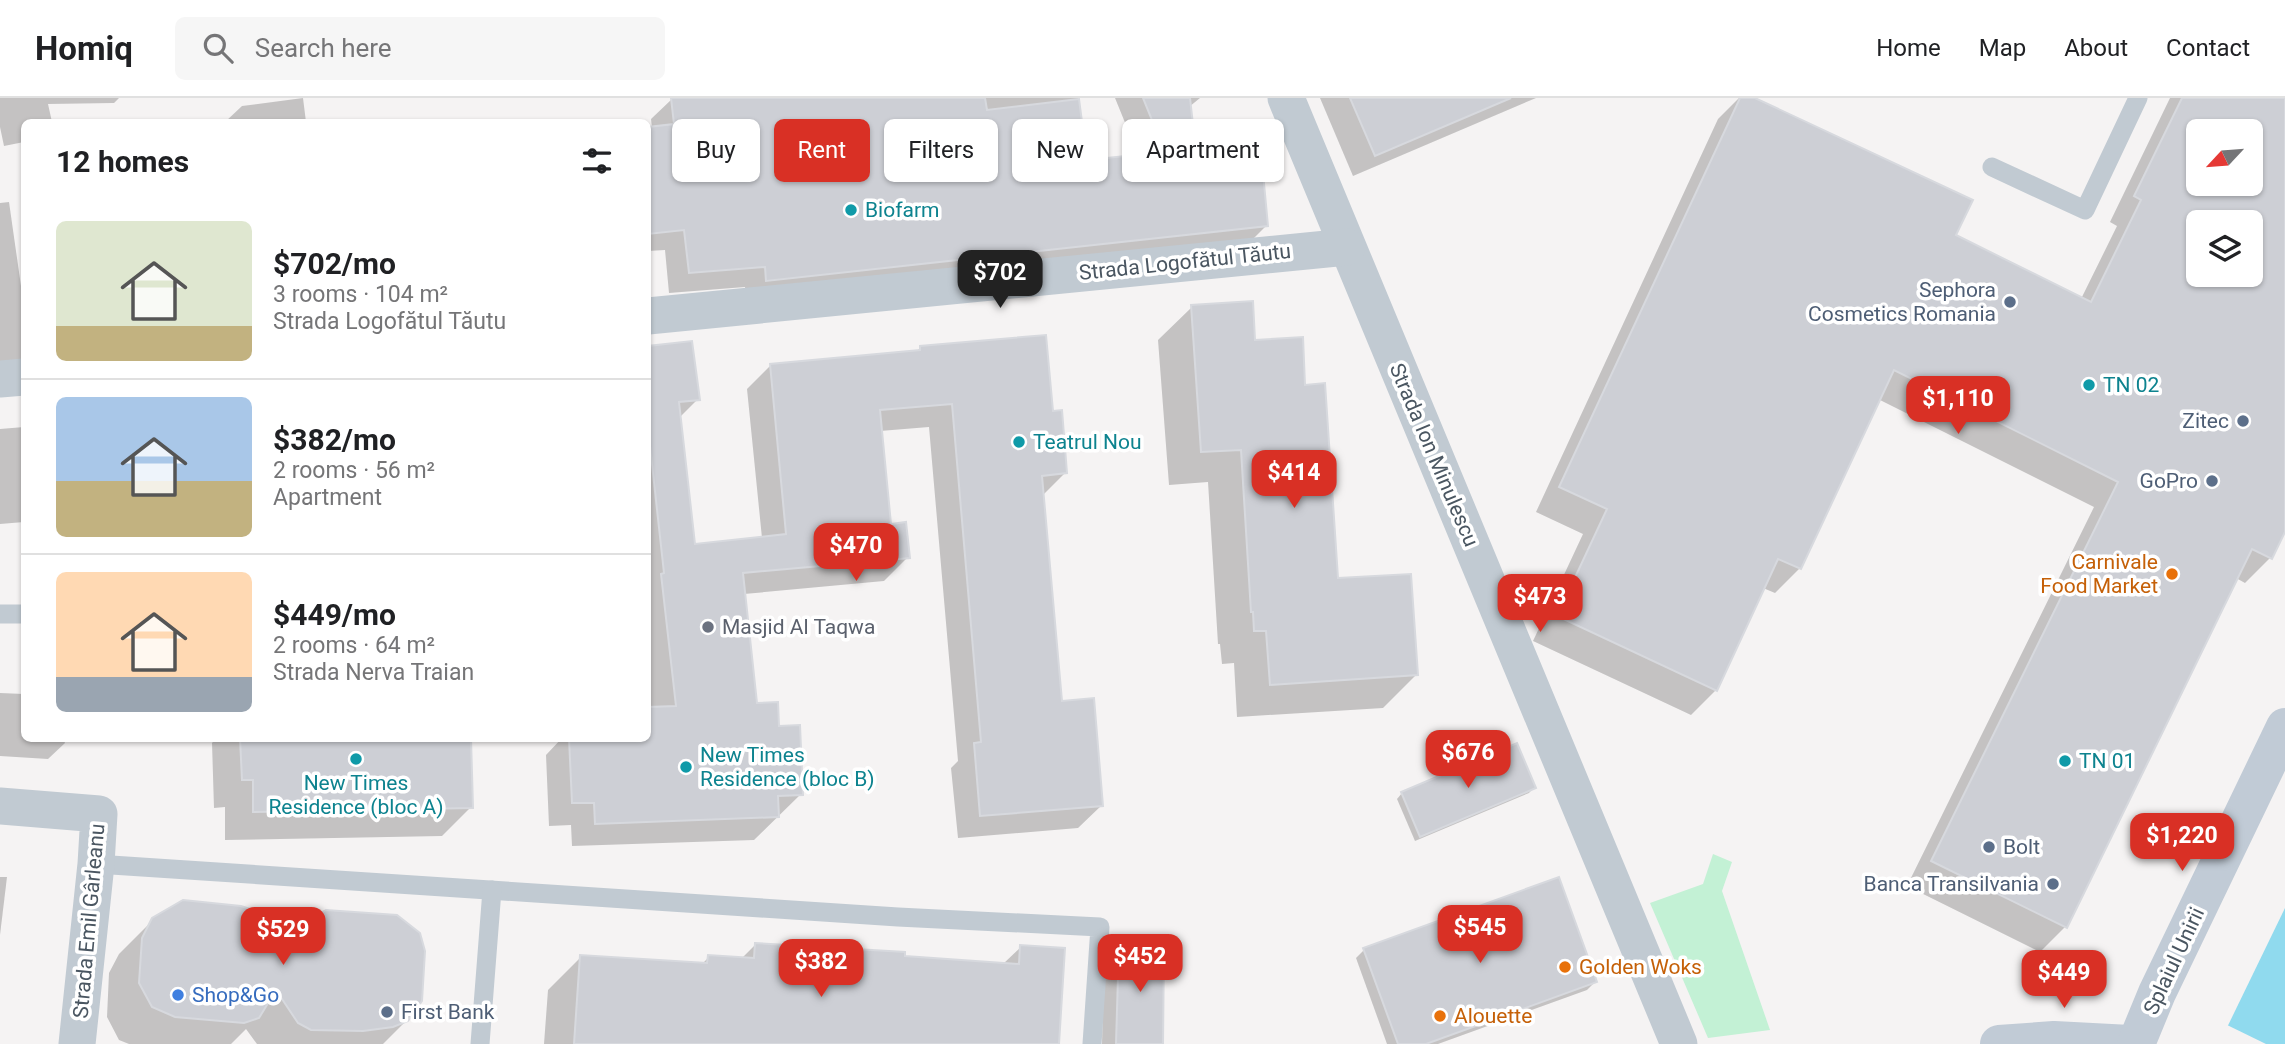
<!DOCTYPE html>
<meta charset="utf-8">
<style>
body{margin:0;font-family:Roboto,sans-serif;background:#f6f6f6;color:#202124;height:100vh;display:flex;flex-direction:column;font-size:26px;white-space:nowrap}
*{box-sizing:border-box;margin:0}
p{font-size:23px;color:#757577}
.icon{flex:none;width:38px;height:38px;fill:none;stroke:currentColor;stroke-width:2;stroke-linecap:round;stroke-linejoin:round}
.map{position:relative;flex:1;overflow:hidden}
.drawer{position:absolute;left:21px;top:21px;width:630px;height:623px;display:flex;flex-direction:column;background:#fff;border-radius:10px;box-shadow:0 2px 5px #0004}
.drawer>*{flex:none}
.banner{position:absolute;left:672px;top:21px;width:665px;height:63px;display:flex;gap:14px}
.needle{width:46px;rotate:244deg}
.buttons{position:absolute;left:2186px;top:21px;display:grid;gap:14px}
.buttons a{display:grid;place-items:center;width:77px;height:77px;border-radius:10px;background:#fff;box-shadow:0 2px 5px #0004;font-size:35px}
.price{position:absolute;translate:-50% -60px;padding:0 16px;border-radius:14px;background:#d93025;color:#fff;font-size:23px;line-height:46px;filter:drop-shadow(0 2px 4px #0008)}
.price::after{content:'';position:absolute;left:50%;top:42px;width:21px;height:16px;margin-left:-10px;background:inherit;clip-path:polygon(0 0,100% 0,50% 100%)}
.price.selected{background:#222;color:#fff}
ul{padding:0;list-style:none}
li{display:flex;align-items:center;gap:21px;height:175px;padding:0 35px}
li+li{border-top:2px solid #e0e0e0}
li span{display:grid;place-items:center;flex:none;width:196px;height:140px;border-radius:10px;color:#555}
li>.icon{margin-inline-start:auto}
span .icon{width:84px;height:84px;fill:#fffc;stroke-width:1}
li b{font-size:30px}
h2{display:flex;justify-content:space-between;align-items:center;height:84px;padding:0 35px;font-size:30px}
.chip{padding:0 24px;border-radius:10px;background:#fff;box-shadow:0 2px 5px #0004;font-size:24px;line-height:63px}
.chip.selected{background:#d93025;color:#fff}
header{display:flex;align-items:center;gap:42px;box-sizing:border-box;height:98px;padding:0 35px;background:#fff;border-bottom:2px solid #e0e0e0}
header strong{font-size:33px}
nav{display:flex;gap:38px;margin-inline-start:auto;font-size:24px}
.search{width:490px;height:63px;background:#f6f6f6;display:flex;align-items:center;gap:18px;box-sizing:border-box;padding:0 24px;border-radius:10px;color:#757577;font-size:26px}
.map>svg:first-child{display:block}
.green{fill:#c3f1d5}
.water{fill:#90daee}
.pier{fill:#f5f3f3}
.shadow{fill:#0003;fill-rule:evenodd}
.building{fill:#cdcfd5;stroke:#d7d9de;stroke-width:2;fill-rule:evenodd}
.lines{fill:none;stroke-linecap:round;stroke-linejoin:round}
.lane{stroke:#c1cad2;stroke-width:19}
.street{stroke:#c1cad2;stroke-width:37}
.secondary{stroke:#c1cbd6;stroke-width:38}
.culture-dot{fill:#0f9aa8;stroke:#fff;stroke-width:2.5}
.service-dot{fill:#5c6f8a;stroke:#fff;stroke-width:2.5}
.food-dot{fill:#e8710a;stroke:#fff;stroke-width:2.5}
.worship-dot{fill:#6b7280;stroke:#fff;stroke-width:2.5}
.shop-dot{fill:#3f7fe0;stroke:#fff;stroke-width:2.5}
.labels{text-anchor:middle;stroke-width:7;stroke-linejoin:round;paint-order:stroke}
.culture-label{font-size:21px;fill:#0d838f;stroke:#fff;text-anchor:start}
.street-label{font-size:21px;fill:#4a5661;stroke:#fff}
.service-label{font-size:21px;fill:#4e5e75;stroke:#fff;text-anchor:end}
.food-label{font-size:21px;fill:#c56008;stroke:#fff;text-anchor:start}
.worship-label{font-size:21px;fill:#5b616d;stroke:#fff;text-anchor:start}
.shop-label{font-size:21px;fill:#366cbe;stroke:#fff;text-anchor:start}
</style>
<header>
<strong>Homiq</strong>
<div class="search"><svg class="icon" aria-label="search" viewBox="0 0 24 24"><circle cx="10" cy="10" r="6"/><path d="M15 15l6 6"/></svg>Search here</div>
<nav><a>Home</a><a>Map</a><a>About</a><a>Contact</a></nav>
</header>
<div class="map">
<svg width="2285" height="946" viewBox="0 0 2285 946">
<rect width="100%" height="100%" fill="#f5f3f3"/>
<polygon class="green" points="1713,756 1732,764 1722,793 1770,932 1708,940 1650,805 1703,786"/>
<polygon class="water" points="2285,810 2285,946 2219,946"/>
<polygon class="pier" points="2225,926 2266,946 2215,946"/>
<g class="shadow">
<polygon points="0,0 119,0 114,5 48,6 52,24 24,24 24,44 4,48 0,29"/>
<polygon points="303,0 306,24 225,24 242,8"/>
<polygon points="678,0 1078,0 1085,64 1139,59 1115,0 1200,0 1189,9 1196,73 1266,128 1246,148 746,202 745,189 669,195 665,152 648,153 648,31 652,30 651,21 672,1"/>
<polygon points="1320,0 1536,0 1353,78"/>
<path d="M1739,0H1751L1954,138L2081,201L2117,128L2110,124L2170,0H2285V430L2270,460L2245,485L2236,480L2065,829L2040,854L1907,788L2094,409L1878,301L1800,470L1775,495L1763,490L1716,592L1691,617L1533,543L1583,436L1536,414L1718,21ZM2198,33H2250V86H2198ZM2198,124H2250V177H2198Z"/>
<polygon points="9,104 24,209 24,263 0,266 0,105"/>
<polygon points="1192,209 1254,244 1337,482 1416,577 1383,610 1237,619 1234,565 1222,566 1220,546 1218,546 1208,384 1169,387 1158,242"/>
<polygon points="691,245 698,301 679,320 693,448 762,440 747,291 770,268 916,254 920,250 1051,315 1065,375 1042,398 1060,605 1102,707 1078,730 958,740 951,670 958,663 929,329 880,333 889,428 908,459 884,483 744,496 756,607 778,629 801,696 754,742 572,748 571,727 549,728 546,657 562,640 648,640 648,611 651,610 648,582 648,250"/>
<polygon points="24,329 24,424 0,426 0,331"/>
<polygon points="0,595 24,596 24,640 63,640 65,645 48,661 0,658"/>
<polygon points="216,640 470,640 471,709 442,738 225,742 225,709 214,710 212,645"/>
<polygon points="1534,689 1529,695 1415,743 1397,701 1402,695"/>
<polygon points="0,779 7,779 0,837"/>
<polygon points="153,822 283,838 407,922 383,946 257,946 246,931 231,946 129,946 119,942 107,919 109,875 119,856"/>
<polygon points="756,846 903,860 1003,866 1021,849 1057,946 544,946 548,892 581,859 701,867 709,859 741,861"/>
<polygon points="1119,847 1160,946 1102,946 1104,862"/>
<polygon points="1364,852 1595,884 1587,892 1438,946 1387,946 1356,860"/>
</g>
<g class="building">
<polygon points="671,0 985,0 987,12 1079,1 1087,62 1165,54 1143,0 1190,0 1198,71 1262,64 1268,128 766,183 765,169 689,175 684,132 648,136 648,29 674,26"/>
<polygon points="1350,0 1511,0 1375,58"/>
<path d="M1740,0H1755L1973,102L1956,137L2091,204L2141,102L2134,98L2182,0H2285V434L2272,461L2252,451L2067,830L1931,763L2118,384L1894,272L1801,471L1778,461L1717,593L1557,518L1607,411L1559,389ZM2198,33H2250V86H2198ZM2198,124H2250V177H2198Z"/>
<polygon points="1253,203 1255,242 1303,239 1305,287 1325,285 1338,480 1411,476 1418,577 1270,587 1266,533 1254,533 1253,514 1251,514 1241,352 1201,354 1191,207"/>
<polygon points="1046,237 1053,313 1062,312 1067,375 1042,378 1062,603 1094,600 1103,708 980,718 974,645 981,644 952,306 880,312 891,426 906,424 910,460 743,475 757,605 778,604 779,628 800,627 803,697 778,698 779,719 595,726 594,705 572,705 569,640 648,640 648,609 676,608 661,476 664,475 648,330 648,248 692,243 700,302 679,304 695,446 786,436 770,266 920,252 920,248"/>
<polygon points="240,640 471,640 473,710 253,714 253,682 242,682"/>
<polygon points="1517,645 1536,690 1420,739 1401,694"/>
<polygon points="1559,779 1597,884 1426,946 1398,946 1363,850"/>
<polygon points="183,802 241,808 260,814 283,836 326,812 397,817 420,835 425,853 422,903 408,923 393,929 363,933 311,932 298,925 276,892 259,920 244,925 175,919 152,909 139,885 142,840 152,820"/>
<polygon points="755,845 905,854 905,858 1019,866 1020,847 1065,850 1059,946 574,946 580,857 707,865 708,857 754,860"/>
<polygon points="1119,845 1164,846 1163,946 1116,946"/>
</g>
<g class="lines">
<g class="lane">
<polyline points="1992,69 2085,112 2138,0"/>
<polyline points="0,516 24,516"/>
<polyline points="96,766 898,819 1100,829 1092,946"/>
<polyline points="480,946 492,792"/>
</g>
<g class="street">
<polyline points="1286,0 1679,946"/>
<polyline points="648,218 1347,149"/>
<polyline points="0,281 24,279"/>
<polyline points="0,708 99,716 96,766 77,946"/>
</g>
<g class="secondary">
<polyline points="1999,946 2054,942 2130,946"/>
<polyline points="2136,946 2157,895 2285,629"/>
</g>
</g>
<g class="culture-dot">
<circle cx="851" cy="112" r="7"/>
<circle cx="2089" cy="287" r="7"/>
<circle cx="1019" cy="344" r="7"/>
<circle cx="356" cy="661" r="7"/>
<circle cx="2065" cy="663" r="7"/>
<circle cx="686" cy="669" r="7"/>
</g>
<g class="service-dot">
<circle cx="2010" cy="204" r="7"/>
<circle cx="2243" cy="323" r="7"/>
<circle cx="2212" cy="383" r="7"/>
<circle cx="1989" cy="749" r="7"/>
<circle cx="2053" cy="786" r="7"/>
<circle cx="387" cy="914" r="7"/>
</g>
<g class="food-dot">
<circle cx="2172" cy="476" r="7"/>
<circle cx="1565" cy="869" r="7"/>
<circle cx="1440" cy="918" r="7"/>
</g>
<circle class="worship-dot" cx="708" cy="529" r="7"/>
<circle class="shop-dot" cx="178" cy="897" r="7"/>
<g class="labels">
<g class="culture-label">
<text x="865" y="119">Biofarm</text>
<text x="2103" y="294">TN 02</text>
<text x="1033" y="351">Teatrul Nou</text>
<text x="700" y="664">New Times<tspan x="700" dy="24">Residence (bloc B)</tspan></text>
<text x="2079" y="670">TN 01</text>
<text x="356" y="692" text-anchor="middle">New Times<tspan x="356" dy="24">Residence (bloc A)</tspan></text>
</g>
<g class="street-label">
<text transform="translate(1185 164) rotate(-6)" y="7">Strada Logofătul Tăutu</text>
<text transform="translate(1434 357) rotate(67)" y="7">Strada Ion Minulescu</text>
<text transform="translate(89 823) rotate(-85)" y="7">Strada Emil Gârleanu</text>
<text transform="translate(2174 863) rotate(-65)" y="7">Splaiul Unirii</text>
</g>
<g class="service-label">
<text x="1996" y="199">Sephora<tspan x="1996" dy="24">Cosmetics Romania</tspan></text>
<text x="2229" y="330">Zitec</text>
<text x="2198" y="390">GoPro</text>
<text x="2003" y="756" text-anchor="start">Bolt</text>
<text x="2039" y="793">Banca Transilvania</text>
<text x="401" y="921" text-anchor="start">First Bank</text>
</g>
<g class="food-label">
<text x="2158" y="471" text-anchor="end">Carnivale<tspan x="2158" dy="24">Food Market</tspan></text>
<text x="1579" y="876">Golden Woks</text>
<text x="1454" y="925">Alouette</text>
</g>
<g class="worship-label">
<text x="722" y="536">Masjid Al Taqwa</text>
</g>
<g class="shop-label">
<text x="192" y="904">Shop&amp;Go</text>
</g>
</g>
</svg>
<div class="buttons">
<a><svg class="needle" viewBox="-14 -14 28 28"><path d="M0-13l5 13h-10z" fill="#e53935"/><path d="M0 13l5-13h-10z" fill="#757577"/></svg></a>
<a><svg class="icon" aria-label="layers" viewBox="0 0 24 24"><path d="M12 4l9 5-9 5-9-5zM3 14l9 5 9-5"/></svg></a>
</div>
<b class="price selected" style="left:1000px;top:212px">$702</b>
<b class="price" style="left:1958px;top:338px">$1,110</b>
<b class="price" style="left:1294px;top:412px">$414</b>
<b class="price" style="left:856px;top:485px">$470</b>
<b class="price" style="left:1540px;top:536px">$473</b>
<b class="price" style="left:1468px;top:692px">$676</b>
<b class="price" style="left:2182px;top:775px">$1,220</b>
<b class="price" style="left:1480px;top:867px">$545</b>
<b class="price" style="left:283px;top:869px">$529</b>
<b class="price" style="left:1140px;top:896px">$452</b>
<b class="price" style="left:821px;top:901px">$382</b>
<b class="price" style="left:2064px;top:912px">$449</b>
<div class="banner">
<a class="chip">Buy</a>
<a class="chip selected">Rent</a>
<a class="chip">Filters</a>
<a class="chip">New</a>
<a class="chip">Apartment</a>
</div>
<section class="drawer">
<h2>12 homes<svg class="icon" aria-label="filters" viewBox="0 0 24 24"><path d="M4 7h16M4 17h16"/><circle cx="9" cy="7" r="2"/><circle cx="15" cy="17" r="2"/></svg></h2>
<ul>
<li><span style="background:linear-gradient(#dfe7d0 75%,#c2b280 0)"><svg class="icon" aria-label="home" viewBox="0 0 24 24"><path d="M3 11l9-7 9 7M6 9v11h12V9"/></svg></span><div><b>$702/mo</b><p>3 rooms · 104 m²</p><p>Strada Logofătul Tăutu</p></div></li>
<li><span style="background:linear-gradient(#a9c7e8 60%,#c2b280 0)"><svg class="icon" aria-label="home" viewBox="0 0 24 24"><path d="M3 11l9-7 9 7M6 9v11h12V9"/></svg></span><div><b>$382/mo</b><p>2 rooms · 56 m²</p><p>Apartment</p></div></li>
<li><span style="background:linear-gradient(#ffd9b3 75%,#9aa5b1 0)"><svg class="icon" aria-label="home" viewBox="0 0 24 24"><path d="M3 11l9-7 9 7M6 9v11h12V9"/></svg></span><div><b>$449/mo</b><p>2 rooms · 64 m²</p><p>Strada Nerva Traian</p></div></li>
</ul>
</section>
</div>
